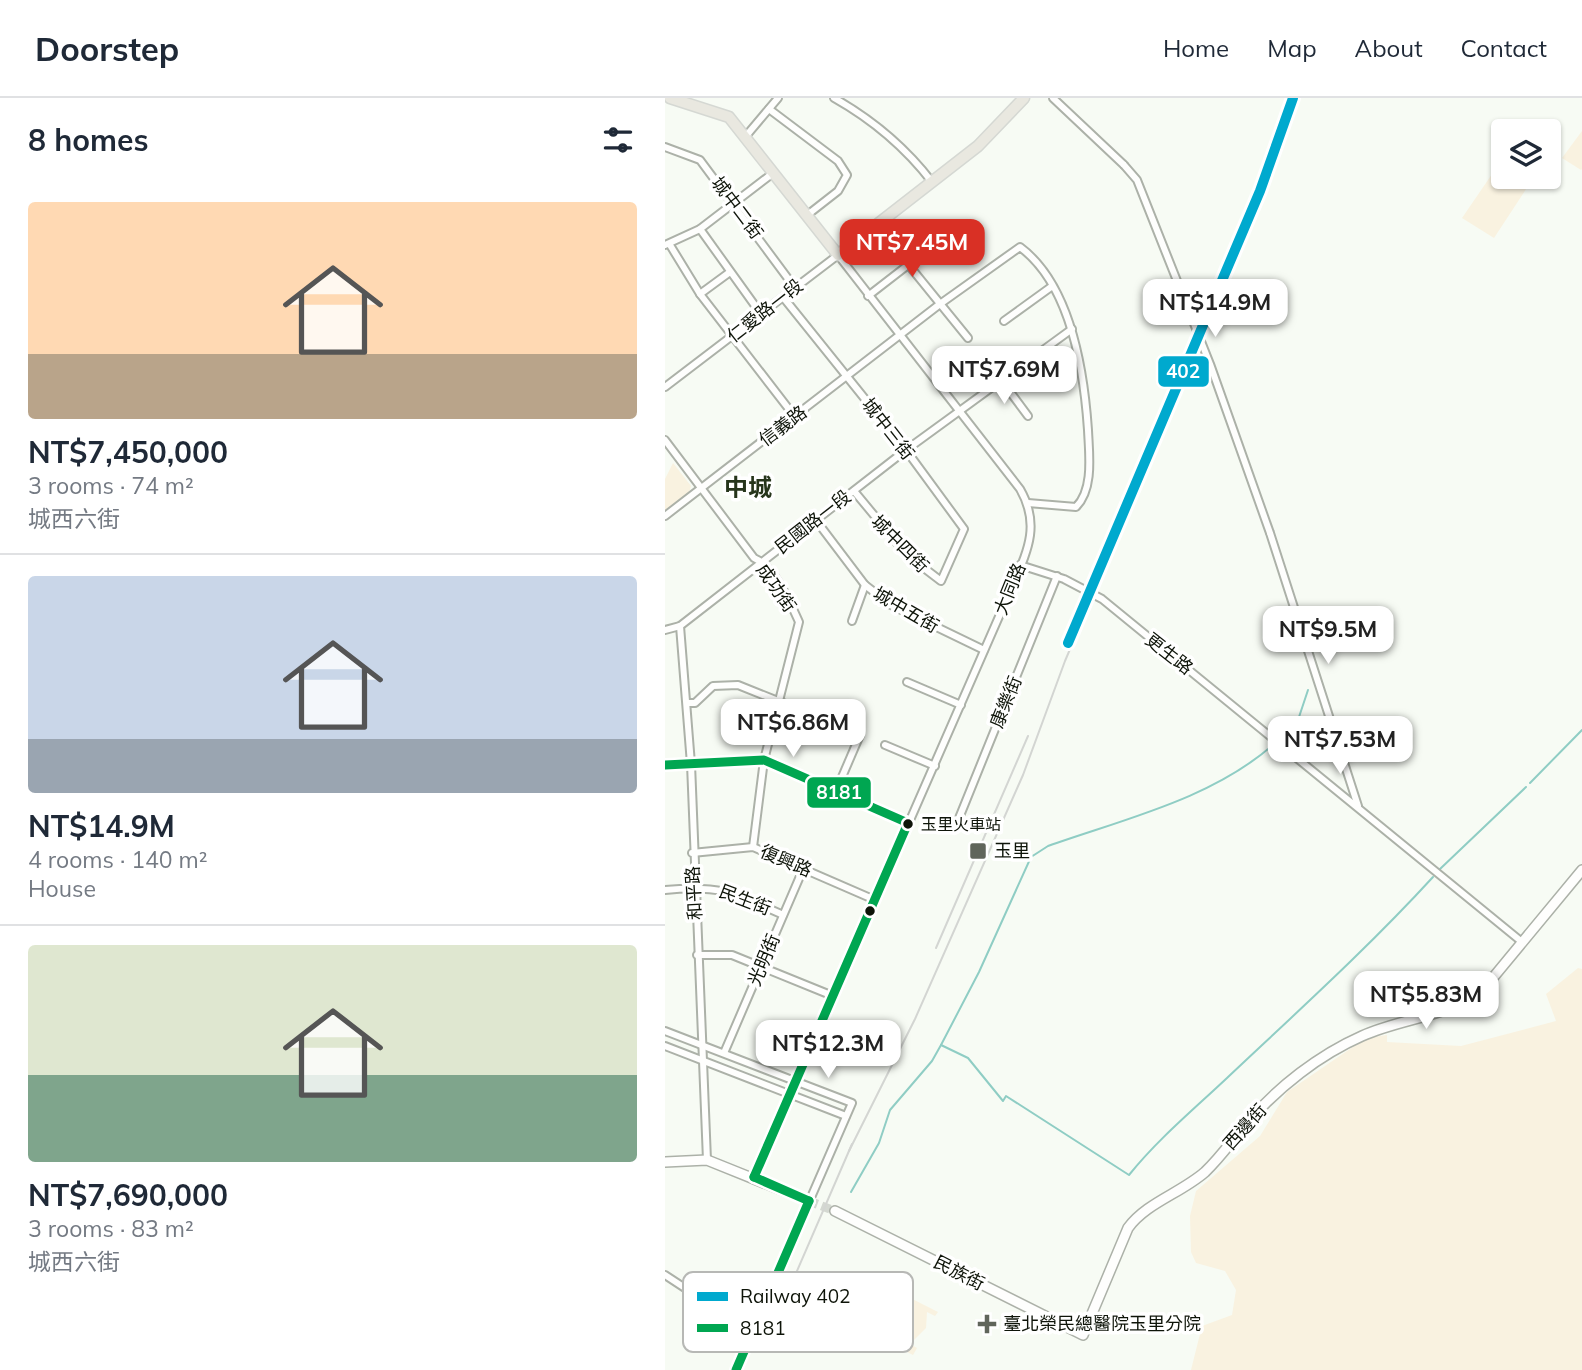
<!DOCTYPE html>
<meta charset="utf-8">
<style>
body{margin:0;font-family:Mulish,"Noto Sans TC",sans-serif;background:#f2f2f3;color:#1f2937;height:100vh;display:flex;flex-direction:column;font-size:26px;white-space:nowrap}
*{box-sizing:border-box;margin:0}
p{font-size:23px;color:#747a83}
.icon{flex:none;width:38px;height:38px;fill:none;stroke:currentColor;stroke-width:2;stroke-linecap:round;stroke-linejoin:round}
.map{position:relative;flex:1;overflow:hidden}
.sheet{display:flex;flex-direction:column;background:#fff;width:665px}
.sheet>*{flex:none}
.tools{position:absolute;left:826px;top:21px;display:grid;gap:14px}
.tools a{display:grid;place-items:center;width:70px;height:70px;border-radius:7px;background:#fff;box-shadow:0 2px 5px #0004;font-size:35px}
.price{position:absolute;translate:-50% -60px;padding:0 16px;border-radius:14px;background:#fff;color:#222;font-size:23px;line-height:46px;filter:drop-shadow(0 2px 4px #0008)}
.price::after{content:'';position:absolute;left:50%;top:42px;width:21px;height:16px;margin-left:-10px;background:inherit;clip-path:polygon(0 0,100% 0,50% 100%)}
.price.on{background:#d93025;color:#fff}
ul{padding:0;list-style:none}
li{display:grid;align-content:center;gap:14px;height:371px;padding:0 28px}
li+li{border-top:2px solid #e0e1e3}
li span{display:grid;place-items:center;height:217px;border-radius:7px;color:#555}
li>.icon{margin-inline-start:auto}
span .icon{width:126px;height:126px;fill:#fffc;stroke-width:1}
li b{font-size:30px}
h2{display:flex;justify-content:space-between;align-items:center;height:84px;padding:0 28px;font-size:30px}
header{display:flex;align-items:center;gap:42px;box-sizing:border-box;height:98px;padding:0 35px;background:#fff;border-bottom:2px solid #e0e1e3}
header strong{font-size:33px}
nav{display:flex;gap:38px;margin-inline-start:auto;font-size:24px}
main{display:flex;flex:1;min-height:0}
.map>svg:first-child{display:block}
.green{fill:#f9f2e0}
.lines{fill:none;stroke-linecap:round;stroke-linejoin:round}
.stream{stroke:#8fcdc4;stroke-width:2}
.secondary-tunnel{stroke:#d4d8d1;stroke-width:9;stroke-dasharray:9 4.5;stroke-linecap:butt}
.street-casing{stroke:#acb1a8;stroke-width:10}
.secondary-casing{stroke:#acb1a8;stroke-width:12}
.primary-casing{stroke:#d5d8d3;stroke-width:13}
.street{stroke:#fefefd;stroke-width:6}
.secondary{stroke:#fefefd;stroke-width:9}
.primary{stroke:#e9e8e0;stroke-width:10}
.rail{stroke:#d3d5d2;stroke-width:2}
.street-bridge-casing{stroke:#acb1a8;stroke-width:10;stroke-linecap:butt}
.street-bridge{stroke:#fefefd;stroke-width:6}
.bus-1-casing{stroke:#fff;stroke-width:14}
.bus-1{stroke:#00a651;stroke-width:9}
.rail-1-casing{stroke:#fff;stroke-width:16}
.rail-1{stroke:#00a9ce;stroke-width:10}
.bus-dot{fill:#0e1409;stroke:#fff;stroke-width:2.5}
.poi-dot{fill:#60655b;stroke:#fff;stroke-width:2.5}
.labels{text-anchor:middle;stroke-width:7;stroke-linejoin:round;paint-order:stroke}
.bus-label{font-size:16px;fill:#0e1409;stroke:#fff;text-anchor:start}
.street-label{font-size:18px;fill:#0e1409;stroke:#fff}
.poi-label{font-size:18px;fill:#0e1409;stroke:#fff;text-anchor:start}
.district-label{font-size:24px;font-weight:bold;fill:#26351b;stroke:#fff}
.key{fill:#fff;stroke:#b7b8b5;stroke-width:2}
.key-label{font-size:19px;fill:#0e1409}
.line-badge{stroke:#fff;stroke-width:2.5}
.badge-label{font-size:19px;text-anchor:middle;font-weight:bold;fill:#fff}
</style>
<header>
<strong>Doorstep</strong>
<nav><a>Home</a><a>Map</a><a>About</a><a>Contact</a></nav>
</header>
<main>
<section class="sheet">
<h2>8 homes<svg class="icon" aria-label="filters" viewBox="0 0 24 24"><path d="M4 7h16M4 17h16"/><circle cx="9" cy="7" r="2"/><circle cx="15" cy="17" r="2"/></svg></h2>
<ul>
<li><span style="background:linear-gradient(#ffd9b3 70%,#b9a48a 0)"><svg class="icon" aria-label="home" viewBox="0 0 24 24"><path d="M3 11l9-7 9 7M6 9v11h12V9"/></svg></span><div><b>NT$7,450,000</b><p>3 rooms · 74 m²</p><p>城西六街</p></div></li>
<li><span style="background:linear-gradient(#c9d6e8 75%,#9aa5b1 0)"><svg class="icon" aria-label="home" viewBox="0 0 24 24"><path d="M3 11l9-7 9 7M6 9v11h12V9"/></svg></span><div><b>NT$14.9M</b><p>4 rooms · 140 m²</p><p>House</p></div></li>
<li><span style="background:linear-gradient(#dfe7d0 60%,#7fa58c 0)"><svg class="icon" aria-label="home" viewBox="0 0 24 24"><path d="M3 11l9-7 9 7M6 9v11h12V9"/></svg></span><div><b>NT$7,690,000</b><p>3 rooms · 83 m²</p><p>城西六街</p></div></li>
</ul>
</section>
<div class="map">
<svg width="917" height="1272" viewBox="0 0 917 1272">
<rect width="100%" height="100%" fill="#f7fbf4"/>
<g class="green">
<polygon points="917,33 917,71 916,72 897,60"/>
<polygon points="838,60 838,79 869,79 829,140 797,120"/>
<polygon points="8,365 26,388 24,395 0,414 0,381"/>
<polygon points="913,870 917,871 917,1272 526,1272 537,1228 567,1217 571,1192 560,1173 531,1165 526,1154 525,1118 531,1093 595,1038 622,994 701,940 722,937 722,944 796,948 891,923 881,896"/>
<polygon points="194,1174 273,1214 270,1218 262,1214 261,1230 245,1246 252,1250 248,1257 172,1218 176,1210 184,1214 187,1195 199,1183 192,1179"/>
</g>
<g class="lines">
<g class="stream">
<polyline points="616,639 632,625 643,592"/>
<polyline points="865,685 917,632"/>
<polyline points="775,771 861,689"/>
<path d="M276,947L314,874L366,759L383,748C459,721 547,701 609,646"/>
<path d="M186,1094L214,1045L225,1012L267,963L276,947L303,960L338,1003L341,998L464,1077C493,1041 528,1012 562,980C632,914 703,850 768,779"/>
</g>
<polyline class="secondary-tunnel" points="144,1103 170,1113"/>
<defs>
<g id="street">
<path d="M169,0C208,22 240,49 267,84"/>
<polyline points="388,0 459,67"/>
<polyline points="104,11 173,63 182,77 173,93 141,118"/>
<polyline points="81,38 113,0"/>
<polyline points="0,49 35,62 130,190"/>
<polyline points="212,128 303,240"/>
<polyline points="35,131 96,216"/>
<polyline points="0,147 35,131 108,75"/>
<polyline points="5,147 35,196 130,319"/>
<polyline points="35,196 65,174"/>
<polyline points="203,198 274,143"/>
<polyline points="118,199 241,352 299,431 276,483 242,457 189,393"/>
<polyline points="339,223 386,189"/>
<polyline points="337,283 363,318"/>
<path d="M0,289L173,157L355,391C378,431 359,459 343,498L89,1079"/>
<path d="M0,342L89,460C110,469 125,504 134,524L99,662L88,749"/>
<path d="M0,418L275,206L355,149C406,187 419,273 423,332C424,356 429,391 411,409L363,405"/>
<polyline points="150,421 200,487 226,507 319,552"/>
<polyline points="605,435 693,708"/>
<polyline points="355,467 399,481 437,501 857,844"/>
<polyline points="187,523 200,487"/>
<polyline points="15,528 26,666 42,1062"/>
<polyline points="0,532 15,528 241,352 407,231"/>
<polyline points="242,584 296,607"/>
<polyline points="23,605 30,605 48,588 73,587 158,621"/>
<polyline points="220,647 270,668"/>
<polyline points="0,667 99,662 243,725"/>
<polyline points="171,693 195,637"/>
<polyline points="290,730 392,478"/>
<polyline points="27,755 88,749 210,802"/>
<path d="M0,792C55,787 68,794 118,817"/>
<polyline points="32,857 67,857 168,898"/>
<polyline points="0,933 187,1005 71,1272"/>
<polyline points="0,948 181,1018"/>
<polyline points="59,955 139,769"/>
<polyline points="0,1177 87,1234"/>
</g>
<g id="secondary">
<polyline points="0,1064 42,1062 144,1103"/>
<path d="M170,1113L418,1237L463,1130C481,1105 516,1095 540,1074C556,1059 568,1041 582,1025C613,989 654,957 697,938C737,920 782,919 817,893L917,772"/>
</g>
<polyline id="primary" points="5,0 64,19 173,157 313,48 359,0"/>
</defs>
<use href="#street" class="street-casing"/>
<use href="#secondary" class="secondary-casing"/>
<use href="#primary" class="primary-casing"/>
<use href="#street" class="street"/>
<use href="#secondary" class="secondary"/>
<use href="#primary" class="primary"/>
<g class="rail">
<polyline points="271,850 363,638"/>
<polyline points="184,1053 250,921 358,677 400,563 599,95 633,0"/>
<polyline points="106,1233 187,1046"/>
</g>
<defs>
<polyline id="street-bridge" points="459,67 472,82 545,266 605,435"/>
</defs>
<use href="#street-bridge" class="street-bridge-casing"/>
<use href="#street-bridge" class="street-bridge"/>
<defs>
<g id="bus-1">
<polyline points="0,667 99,662 243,725"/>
<polyline points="89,1079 243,725"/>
<polyline points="89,1079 144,1103"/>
<polyline points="71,1272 144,1103"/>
</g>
</defs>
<use href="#bus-1" class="bus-1-casing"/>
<use href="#bus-1" class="bus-1"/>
<defs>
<polyline id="rail-1" points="403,545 595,93 628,0"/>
</defs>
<use href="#rail-1" class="rail-1-casing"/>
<use href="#rail-1" class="rail-1"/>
</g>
<g class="bus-dot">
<circle cx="243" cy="726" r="6"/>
<circle cx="205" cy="813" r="6"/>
</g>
<g class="poi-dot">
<rect x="304" y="744" width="18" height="18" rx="3.5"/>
<path d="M318.5 1215.5h7v7h7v7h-7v7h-7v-7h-7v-7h7z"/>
</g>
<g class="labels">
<g class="bus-label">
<text x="256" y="732">玉里火車站</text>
</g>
<g class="street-label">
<text transform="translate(72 110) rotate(53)" y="6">城中二街</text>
<text transform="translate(100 213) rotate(-38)" y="6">仁愛路一段</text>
<text transform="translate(118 328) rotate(-37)" y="6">信義路</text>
<text transform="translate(223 331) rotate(52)" y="6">城中三街</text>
<text transform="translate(148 424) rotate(-38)" y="6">民國路一段</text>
<text transform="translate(235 446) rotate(45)" y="6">城中四街</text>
<text transform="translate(111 490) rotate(55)" y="6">成功街</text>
<text transform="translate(345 491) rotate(-68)" y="6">大同路</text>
<text transform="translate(241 512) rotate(30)" y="6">城中五街</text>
<text transform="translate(504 556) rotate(38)" y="6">更生路</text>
<text transform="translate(341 604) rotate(-68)" y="6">康樂街</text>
<text transform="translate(121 763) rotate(23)" y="6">復興路</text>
<text transform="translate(29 795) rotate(-93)" y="6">和平路</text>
<text transform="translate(80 802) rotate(21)" y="6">民生街</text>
<text transform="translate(99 862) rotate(-67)" y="6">光明街</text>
<text transform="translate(580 1029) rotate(-48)" y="6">西邊街</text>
<text transform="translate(294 1175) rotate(27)" y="6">民族街</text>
</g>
<g class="poi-label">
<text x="329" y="759">玉里</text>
<text x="338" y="1232">臺北榮民總醫院玉里分院</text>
</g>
<g class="district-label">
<text x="83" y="398">中城</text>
</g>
</g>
<rect x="18" y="1174" width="230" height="80" rx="10" class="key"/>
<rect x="32" y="1194" width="31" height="9" fill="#00a9ce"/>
<rect x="32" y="1226" width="31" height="8" fill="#00a651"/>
<g class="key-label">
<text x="75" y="1205">Railway 402</text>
<text x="75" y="1237">8181</text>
</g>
<g class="line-badge">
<rect x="492" y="257" width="53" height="33" rx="7" fill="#00a9ce"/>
<rect x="141" y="678" width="66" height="33" rx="7" fill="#00a651"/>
</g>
<g class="badge-label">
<text x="518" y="280">402</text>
<text x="174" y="701">8181</text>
</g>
</svg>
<div class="tools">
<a><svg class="icon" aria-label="layers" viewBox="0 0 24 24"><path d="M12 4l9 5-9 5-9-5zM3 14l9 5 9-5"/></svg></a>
</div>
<b class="price on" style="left:247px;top:181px">NT$7.45M</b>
<b class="price" style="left:550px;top:241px">NT$14.9M</b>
<b class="price" style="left:339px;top:308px">NT$7.69M</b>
<b class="price" style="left:663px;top:568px">NT$9.5M</b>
<b class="price" style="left:128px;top:661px">NT$6.86M</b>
<b class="price" style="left:675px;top:678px">NT$7.53M</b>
<b class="price" style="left:761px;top:933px">NT$5.83M</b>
<b class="price" style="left:163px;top:982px">NT$12.3M</b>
</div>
</main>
